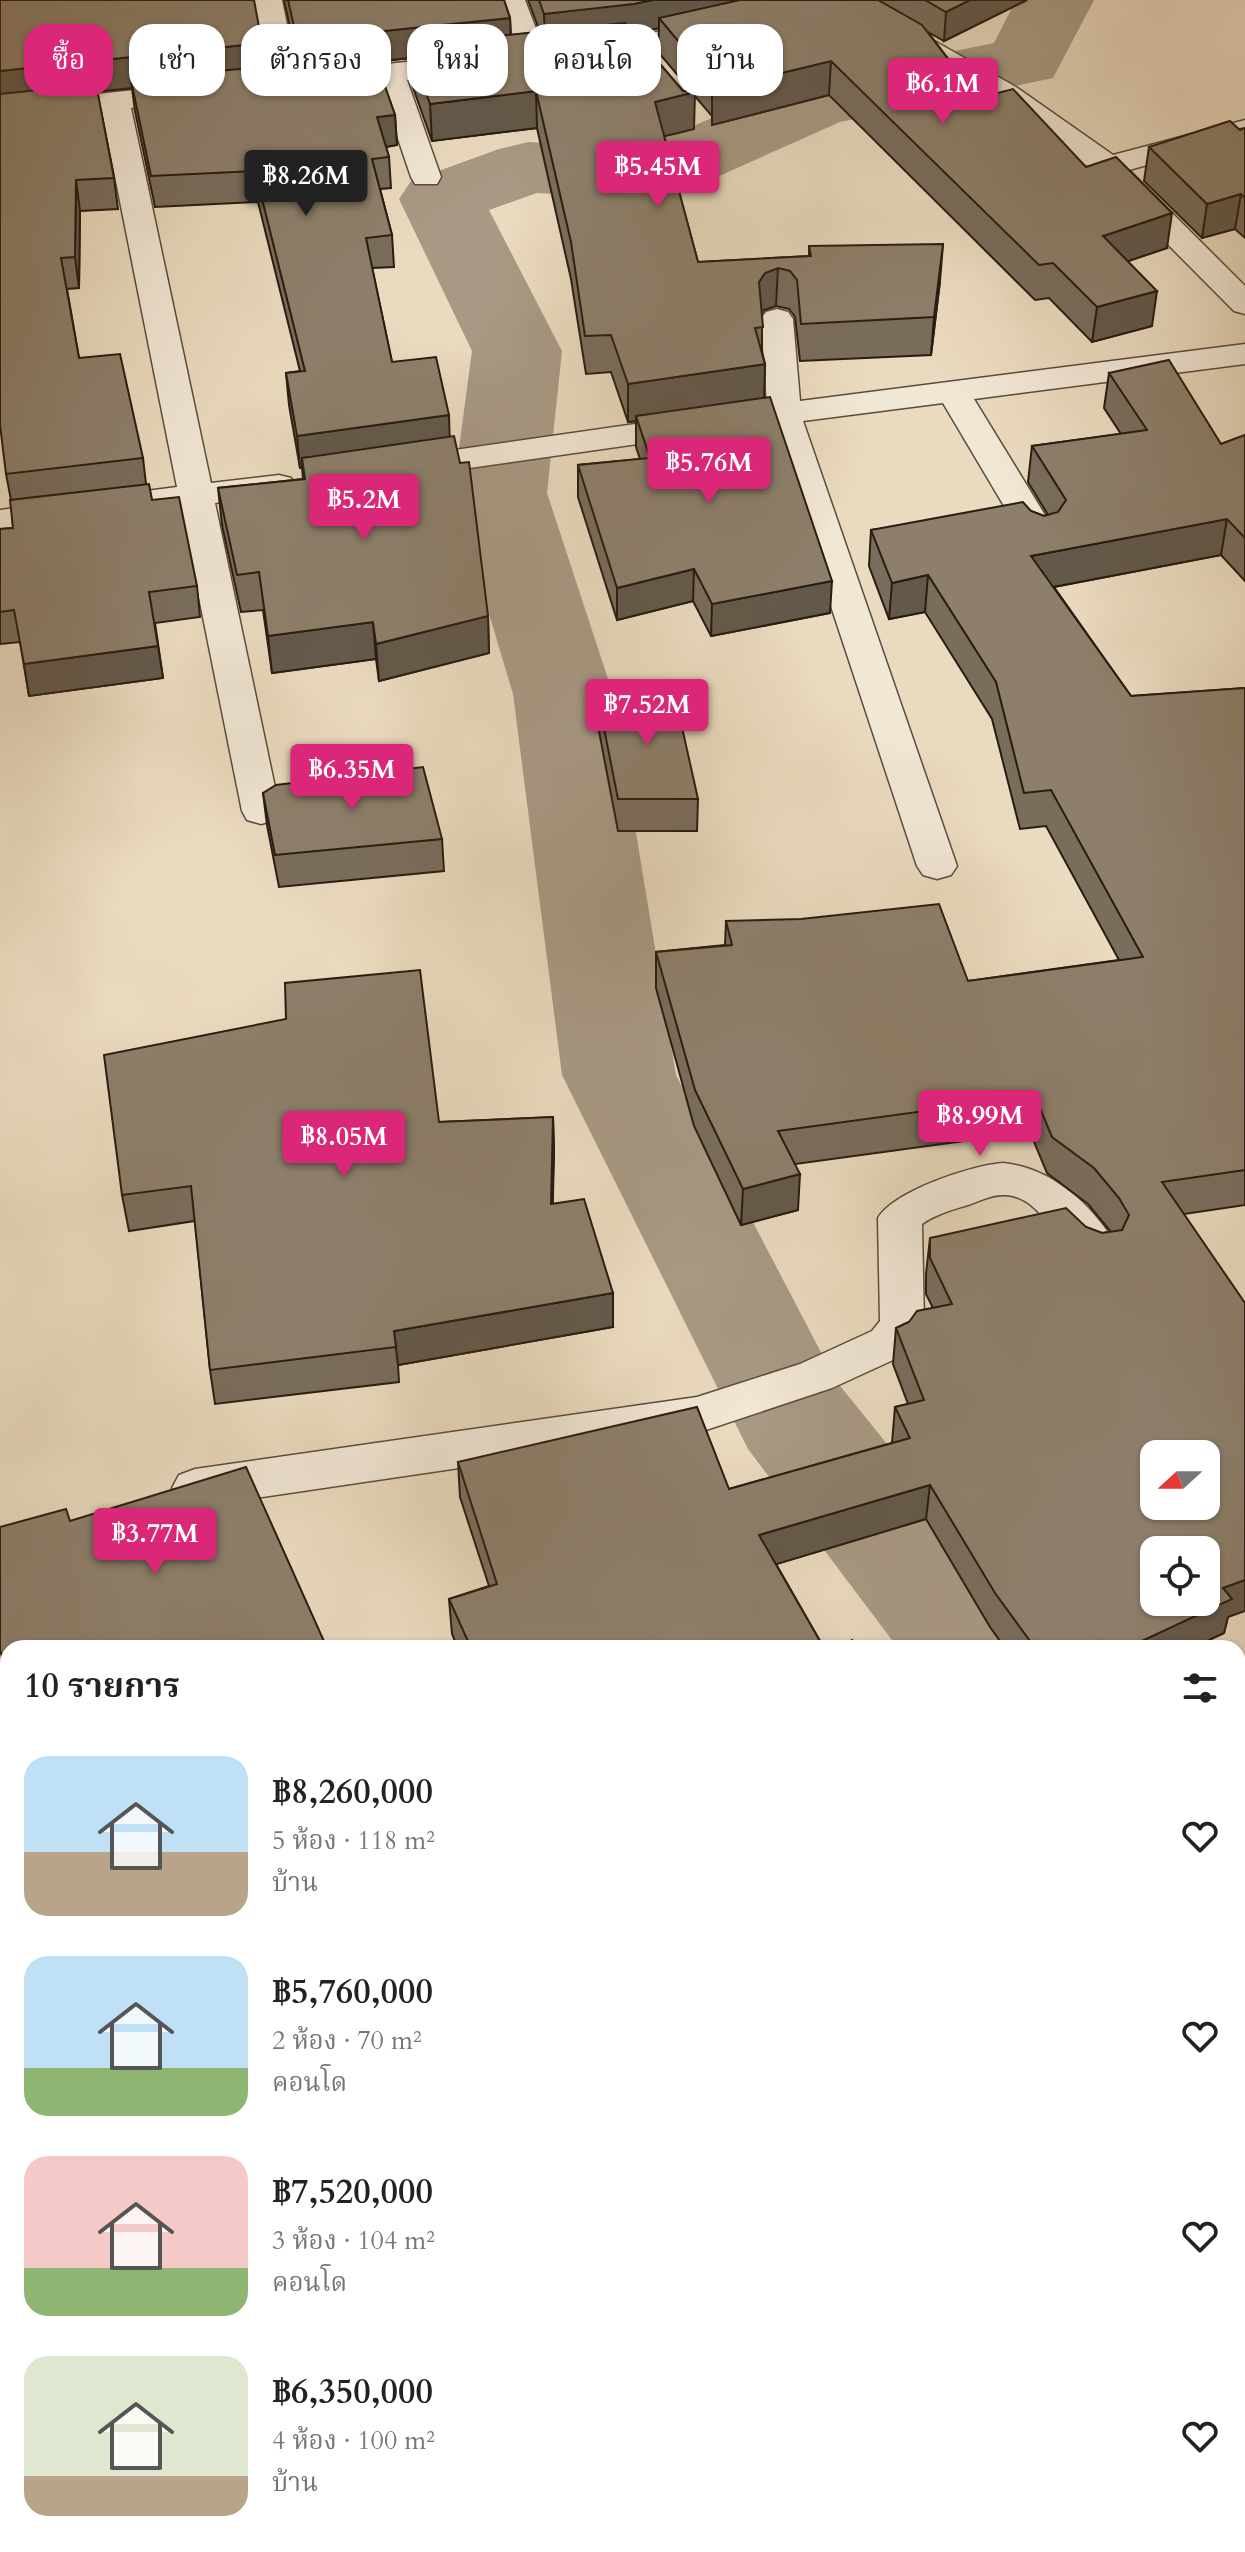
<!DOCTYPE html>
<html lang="th">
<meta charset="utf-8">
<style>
body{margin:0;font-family:Cardo,"Noto Serif Thai",serif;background:#f2f2f2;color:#222;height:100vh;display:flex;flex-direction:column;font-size:30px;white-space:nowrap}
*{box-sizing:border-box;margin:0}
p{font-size:26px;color:#767676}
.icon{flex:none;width:44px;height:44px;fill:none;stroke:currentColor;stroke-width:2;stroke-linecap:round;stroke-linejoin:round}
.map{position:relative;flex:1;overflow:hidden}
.drawer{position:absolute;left:0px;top:1640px;width:1246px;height:912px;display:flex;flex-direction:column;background:#fff;border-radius:24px 24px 0 0;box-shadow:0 2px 6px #0004}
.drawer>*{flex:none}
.top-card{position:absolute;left:24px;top:24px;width:800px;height:72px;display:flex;gap:16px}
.needle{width:52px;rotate:249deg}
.controls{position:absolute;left:1140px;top:1440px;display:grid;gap:16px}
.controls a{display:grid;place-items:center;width:80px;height:80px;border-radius:16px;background:#fff;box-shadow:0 2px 6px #0004;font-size:40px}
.price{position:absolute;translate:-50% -68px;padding:0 18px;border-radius:8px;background:#db2777;color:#fff;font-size:26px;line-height:52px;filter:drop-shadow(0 2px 4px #0008)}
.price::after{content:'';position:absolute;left:50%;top:48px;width:24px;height:18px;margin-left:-12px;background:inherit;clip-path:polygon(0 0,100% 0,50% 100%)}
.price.selected{background:#222;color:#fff}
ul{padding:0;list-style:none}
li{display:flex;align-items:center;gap:24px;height:200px;padding:0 24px}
li span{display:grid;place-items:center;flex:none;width:224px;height:160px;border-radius:24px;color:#555}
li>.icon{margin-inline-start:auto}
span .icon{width:96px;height:96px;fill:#fffc;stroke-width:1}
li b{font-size:34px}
h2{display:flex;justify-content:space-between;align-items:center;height:96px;padding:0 24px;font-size:34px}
.chip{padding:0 28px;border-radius:24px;background:#fff;box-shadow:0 2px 6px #0004;font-size:28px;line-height:72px}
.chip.selected{background:#db2777;color:#fff}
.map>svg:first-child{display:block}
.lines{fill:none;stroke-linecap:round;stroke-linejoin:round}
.river{fill:#a89984;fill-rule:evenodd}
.street-casing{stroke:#594c3c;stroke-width:3}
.street{fill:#f1e7d5;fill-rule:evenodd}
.wall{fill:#796d5c;stroke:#291c11;stroke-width:2;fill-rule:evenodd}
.shaded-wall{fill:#63594b;stroke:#291c11;stroke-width:2}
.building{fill:#8d7f6b;stroke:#291c11;stroke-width:2;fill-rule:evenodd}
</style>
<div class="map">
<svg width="1245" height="2552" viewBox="0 0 1245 2552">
<rect width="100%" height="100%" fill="#eadabf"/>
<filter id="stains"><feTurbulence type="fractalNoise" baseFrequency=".0025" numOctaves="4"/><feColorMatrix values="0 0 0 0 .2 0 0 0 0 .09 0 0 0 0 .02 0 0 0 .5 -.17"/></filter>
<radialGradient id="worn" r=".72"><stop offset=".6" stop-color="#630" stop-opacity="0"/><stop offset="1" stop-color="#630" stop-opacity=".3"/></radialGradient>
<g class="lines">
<g class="river">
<polygon points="1016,0 1094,0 1053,78 840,122 681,193 651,200 537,193 489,210 562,351 547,493 613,694 676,1075 836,1381 1021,1609 1040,1648 898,1648 748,1449 562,1075 513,694 453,493 472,351 399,199 411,181 499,149 529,142 640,149 788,85 994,43"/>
<polygon points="1238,1956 1245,1959 1245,2104 1238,2101"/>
</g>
<defs>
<g id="street">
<polygon points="254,0 282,0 299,83 294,89 274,89 269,83"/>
<polygon points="497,0 525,0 547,57 542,63 522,63"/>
<polygon points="797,0 849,0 845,6 634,55 583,60 573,57 568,51 573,45 634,37"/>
<polygon points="897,20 1016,87 1113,155 1245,120 1245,138 1129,170 1245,286 1245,314 1234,311 1097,173 994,99 887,35 882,29 887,23"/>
<polygon points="471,55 481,58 486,64 481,70 407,80 441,177 437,184 415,184 411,177 379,83 321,89 311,86 306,80 311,74 321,71"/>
<polygon points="193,84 204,87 208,93 204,99 131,108 211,483 279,475 291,478 296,485 291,492 215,503 280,811 275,820 261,824 247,820 242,811 181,508 0,530 0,510 177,487 102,111 0,122 0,104"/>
<polygon points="777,309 788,312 793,319 800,401 1245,344 1245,364 974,399 1059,538 1053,545 1041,549 1029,545 1023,538 943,403 803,421 957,866 951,875 937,879 923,875 917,866 771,425 399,478 387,475 382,468 387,461 399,458 767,405 761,319 766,312"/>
<path d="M1003,1163C1054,1168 1096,1208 1120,1252L1113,1264C1062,1280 1054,1197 1005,1195C992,1194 980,1201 968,1205C952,1210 936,1214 922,1224L924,1324L904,1355L832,1388L697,1433L195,1507L179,1501L172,1488L179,1475L195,1469L697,1397L800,1364L872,1331L880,1321L878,1218C894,1191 972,1165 1003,1163Z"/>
<polygon points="8,2431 8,2491 0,2494 0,2434"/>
<polygon points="977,2544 1039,2544 1043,2552 981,2552"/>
</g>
</defs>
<use href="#street" class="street-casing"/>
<use href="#street" class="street"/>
</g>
<g class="wall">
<path d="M0,0L262,43L264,66L298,63L284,0H504L510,18L511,35L540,32L528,0H1027L944,41L928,32L978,98L1086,167L1167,248L1128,261L1152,326L1092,342L1049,298L1035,300L829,95L712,125V116L694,95V129L664,136L698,262L809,256V246L940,281L931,355L800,361L795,317L789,309L776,306L764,310L762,313V352L765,364L764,397L830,613L711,636L693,601L617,620L578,497V465L640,459L636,447V421L628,422L611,372L586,374L571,279L537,128L432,141L411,82L410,58L376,62L395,115L397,145L386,147L389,157L391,188L380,189L392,235L394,267L372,268L392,362L450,437L488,616L489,653L379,681L376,659L272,673L263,610L241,612L222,525L218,488L303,479L302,468H300L289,405L286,373L300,371L258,202L155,207L135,111L132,88L97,91L114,178L118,209L80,211L79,288L67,289L79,358L143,458L146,484L152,500L197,586L200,617L155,623L163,678L29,696L20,642L0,644V529L13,528L11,500L6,474ZM659,28L658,52L692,92L683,91L634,34Z"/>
<polygon points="1245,128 1245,238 1235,229 1202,238 1144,181 1149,147"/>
<polygon points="1109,373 1221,444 1245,435 1245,581 1221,555 1054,587 1131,696 1245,688 1245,1205 1184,1214 1228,1617 1224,1633 1192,1648 1005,1648 990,1627 926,1519 776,1564 824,1648 458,1648 452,1634 449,1599 489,1586 460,1497 458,1462 729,1489 892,1443 895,1407 908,1404 893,1364 896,1328 909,1322 933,1308 926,1294 926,1274 930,1238 1086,1227 1102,1233 1111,1232 1088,1204 1047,1173 1030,1132 795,1164 798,1210 741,1225 694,1126 656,988 656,952 725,945 726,921 968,981 1119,960 1046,826 1020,829 992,719 925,612 889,619 869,566 871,530 1031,511 1044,516 1048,515 1028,482 1032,446 1121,434 1104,408"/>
<polygon points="597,693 698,799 697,831 618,831 598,726"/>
<polygon points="263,793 442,839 444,871 279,887 267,825"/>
<polygon points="553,1117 554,1152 552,1204 613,1327 398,1365 399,1382 215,1404 210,1370 195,1221 129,1231 122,1195 439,1122"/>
<polygon points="8,1947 8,2186 0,2171 0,1951"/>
<polygon points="1238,2137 1245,2145 1245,2544 1238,2535"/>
<polygon points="831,2544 918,2544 907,2552 836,2552"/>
</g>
<g class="shaded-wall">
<polygon points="653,0 784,0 659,18 659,28 634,34 545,44 544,14"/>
<polygon points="970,0 1027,0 944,41 946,12"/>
<polygon points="510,18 511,47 409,45 410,58 299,70 297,40"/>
<polygon points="262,43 264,73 131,80 132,88 0,102 0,71"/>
<polygon points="831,61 829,95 712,125 712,90"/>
<polygon points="536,91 537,128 432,141 430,104"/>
<polygon points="695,92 694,129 654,139 655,102"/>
<polygon points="395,115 397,145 379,148 377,117"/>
<polygon points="76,180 80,211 79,288 75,257"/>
<polygon points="1241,194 1235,229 1202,238 1207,204"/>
<polygon points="1172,213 1167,248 1099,271 1103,236"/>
<polygon points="943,244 940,281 931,355 934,317"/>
<polygon points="778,268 776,306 764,310 758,319 759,282 765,273"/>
<polygon points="1157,291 1152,326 1092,342 1097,307"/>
<polygon points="765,364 764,402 636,416 636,421 628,422 628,384"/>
<polygon points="449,415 450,447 302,458 302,468 300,468 297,436"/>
<polygon points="1227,519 1221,555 1027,592 1031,556"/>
<polygon points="694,569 693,601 617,620 617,588"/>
<polygon points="928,575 925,612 889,619 892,583"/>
<polygon points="832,581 830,613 711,636 712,604"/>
<polygon points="488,616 489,653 379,681 376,644"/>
<polygon points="373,622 376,659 272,673 268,636"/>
<polygon points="158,646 163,678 29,696 24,664"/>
<polygon points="553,1117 554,1152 552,1240 551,1204"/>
<polygon points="800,1174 798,1210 741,1225 743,1189"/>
<polygon points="613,1293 613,1327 398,1365 394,1331"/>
<polygon points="930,1485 926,1519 757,1570 759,1535"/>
<polygon points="1245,1580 1245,1611 1228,1617 1224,1633 1192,1648 1127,1648 1223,1588"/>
<polygon points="8,1786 8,1824 0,1828 0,1790"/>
<polygon points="468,2544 513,2544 500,2552 455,2552"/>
<polygon points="887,2544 918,2544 907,2552 876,2552"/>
</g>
<g class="building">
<polygon points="0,0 254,0 262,43 0,71"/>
<polygon points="288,0 504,0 510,18 297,40"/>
<polygon points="539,0 653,0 634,4 544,14"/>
<polygon points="740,0 878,0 922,25 978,98 1013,89 1086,167 1116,157 1172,213 1103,236 1157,291 1097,307 1053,263 1039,265 831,61 712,90 714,84 659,18"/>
<polygon points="925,0 970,0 946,12"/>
<polygon points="625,23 683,91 695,92 655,102 698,262 811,256 809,246 943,244 934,317 801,324 797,280 790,271 778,268 765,273 759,282 763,327 755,328 765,364 628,384 611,335 585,336 571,242 536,91 430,104 409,45"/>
<polygon points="374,55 395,115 377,117 389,157 372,159 392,235 366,238 392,362 436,357 449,415 297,436 286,373 305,371 255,171 151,176 131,80"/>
<polygon points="96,84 114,178 76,180 75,257 61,258 79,358 120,354 143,458 6,474 0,425 0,94"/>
<polygon points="1230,121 1240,130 1245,128 1245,198 1241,194 1207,204 1149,147"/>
<path d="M1169,360L1221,444L1245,435V538L1227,519L1031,556L1131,696L1245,688V1170L1162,1182L1245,1303V1580L1223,1588L1232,1599L1127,1648H1035L995,1593L930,1485L759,1535L824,1648H471L449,1599L497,1584L458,1462L697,1407L729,1489L910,1438L895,1407L924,1400L896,1328L909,1322L917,1311L952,1304L930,1258V1238L1066,1208L1086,1227L1102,1233L1122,1230L1129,1215L1119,1198L1094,1168L1052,1137L1035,1096L778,1131L800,1174L743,1189L695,1090L656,952L732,945L726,921L801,919L939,904L968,981L1143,957L1051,790L1024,793L996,682L928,575L892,583L871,530L1023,502L1031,511L1044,516L1058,512L1066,500L1032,446L1147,430L1109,373ZM1154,1454H1206V1506H1154ZM1154,1550H1206V1602H1154Z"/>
<polygon points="770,397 832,581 712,604 694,569 617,588 578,465 650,458 636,416"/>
<polygon points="454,436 460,463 469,462 488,616 376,644 373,622 268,636 259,572 237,575 218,488 305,479 302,458"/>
<polygon points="149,484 152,500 179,497 197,586 149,592 158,646 24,664 14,610 0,612 0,529 13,528 10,500"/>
<polygon points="597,693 675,696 698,799 618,799"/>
<polygon points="423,767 442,839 275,855 263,793 276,785"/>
<polygon points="420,970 439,1122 553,1117 551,1204 584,1199 613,1293 394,1331 396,1347 210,1370 191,1186 122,1195 104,1055 286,1019 285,983"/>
<polygon points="246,1467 327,1648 8,1648 8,1677 0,1650 0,1527 66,1509 70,1521"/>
<polygon points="852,1640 859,1648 839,1648"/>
<polygon points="8,1713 8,1786 0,1790 0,1717"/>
<polygon points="8,1947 8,2174 0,2159 0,1951"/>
<polygon points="1238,2137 1245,2145 1245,2504 1238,2495"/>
<polygon points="269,2544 468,2544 455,2552 256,2552"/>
<polygon points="853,2544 887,2544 876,2552 859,2552"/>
</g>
<rect width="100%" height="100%" filter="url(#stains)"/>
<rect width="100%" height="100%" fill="url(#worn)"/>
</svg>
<div class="controls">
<a><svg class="needle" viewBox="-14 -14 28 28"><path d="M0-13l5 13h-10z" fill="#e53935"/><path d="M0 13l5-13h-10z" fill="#767676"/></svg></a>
<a><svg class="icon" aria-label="locate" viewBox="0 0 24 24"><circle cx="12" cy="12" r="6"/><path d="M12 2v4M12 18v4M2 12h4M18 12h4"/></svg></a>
</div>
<b class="price" style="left:943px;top:126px">฿6.1M</b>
<b class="price" style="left:658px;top:209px">฿5.45M</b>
<b class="price selected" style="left:306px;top:218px">฿8.26M</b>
<b class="price" style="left:709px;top:505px">฿5.76M</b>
<b class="price" style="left:364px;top:542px">฿5.2M</b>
<b class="price" style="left:647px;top:747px">฿7.52M</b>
<b class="price" style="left:352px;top:812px">฿6.35M</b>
<b class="price" style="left:980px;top:1158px">฿8.99M</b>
<b class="price" style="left:344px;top:1179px">฿8.05M</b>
<b class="price" style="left:155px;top:1576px">฿3.77M</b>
<div class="top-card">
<a class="chip selected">ซื้อ</a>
<a class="chip">เช่า</a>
<a class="chip">ตัวกรอง</a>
<a class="chip">ใหม่</a>
<a class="chip">คอนโด</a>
<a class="chip">บ้าน</a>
</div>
<section class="drawer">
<h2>10 รายการ<svg class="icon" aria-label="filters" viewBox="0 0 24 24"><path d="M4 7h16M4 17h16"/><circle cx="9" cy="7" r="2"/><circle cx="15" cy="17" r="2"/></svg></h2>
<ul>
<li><span style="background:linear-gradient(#bfe0f5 60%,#b9a48a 0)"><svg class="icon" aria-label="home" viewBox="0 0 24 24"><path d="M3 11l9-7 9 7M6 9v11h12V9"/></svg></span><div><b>฿8,260,000</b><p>5 ห้อง · 118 m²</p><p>บ้าน</p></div><svg class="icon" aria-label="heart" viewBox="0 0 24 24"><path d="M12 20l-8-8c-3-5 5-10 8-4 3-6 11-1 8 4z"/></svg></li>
<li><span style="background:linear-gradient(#bfe0f5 70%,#8fb573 0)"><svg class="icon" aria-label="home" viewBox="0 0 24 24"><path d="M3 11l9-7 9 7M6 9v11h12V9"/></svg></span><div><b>฿5,760,000</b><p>2 ห้อง · 70 m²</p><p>คอนโด</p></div><svg class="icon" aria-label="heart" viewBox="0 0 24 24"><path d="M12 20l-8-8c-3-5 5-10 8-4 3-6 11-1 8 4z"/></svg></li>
<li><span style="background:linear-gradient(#f6c9c9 70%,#8fb573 0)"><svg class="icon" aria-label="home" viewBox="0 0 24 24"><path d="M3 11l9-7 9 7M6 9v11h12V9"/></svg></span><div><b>฿7,520,000</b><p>3 ห้อง · 104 m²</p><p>คอนโด</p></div><svg class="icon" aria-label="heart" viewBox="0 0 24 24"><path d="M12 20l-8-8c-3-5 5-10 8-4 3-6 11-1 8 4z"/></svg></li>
<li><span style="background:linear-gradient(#dfe7d0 75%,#b9a48a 0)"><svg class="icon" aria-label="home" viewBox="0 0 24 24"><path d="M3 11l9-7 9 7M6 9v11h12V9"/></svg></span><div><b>฿6,350,000</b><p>4 ห้อง · 100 m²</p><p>บ้าน</p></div><svg class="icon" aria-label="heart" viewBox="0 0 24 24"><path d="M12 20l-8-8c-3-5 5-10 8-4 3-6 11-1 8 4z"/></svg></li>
</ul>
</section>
</div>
